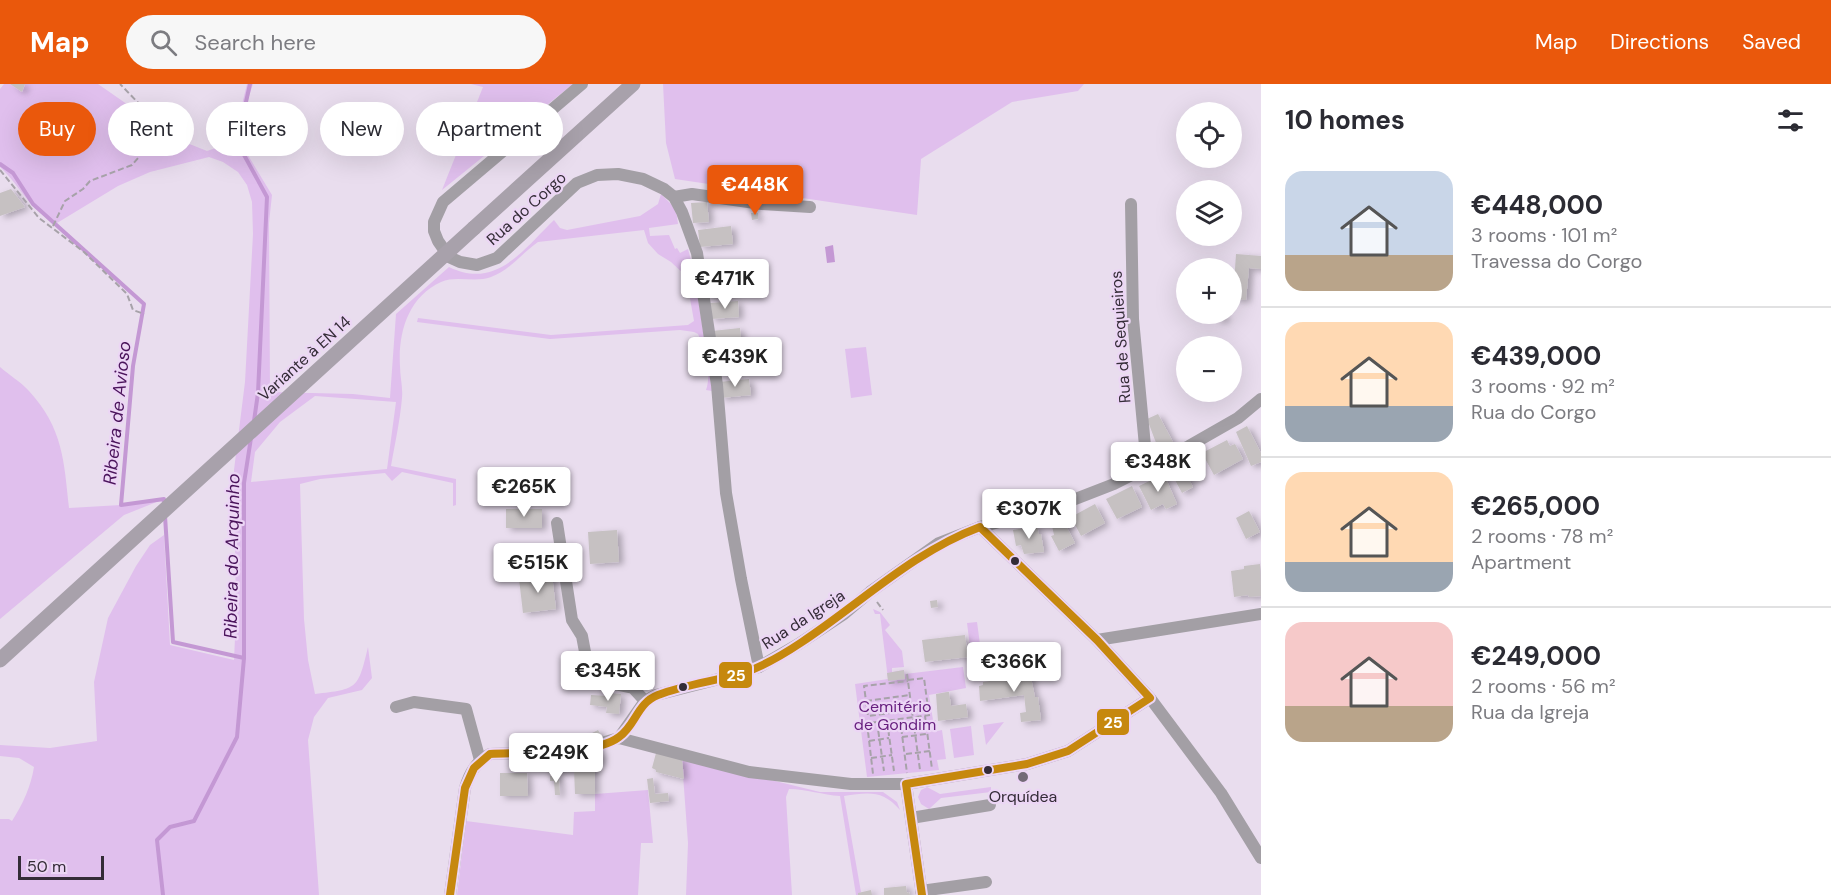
<!DOCTYPE html>
<meta charset="utf-8">
<style>
body{margin:0;font-family:"DM Sans",sans-serif;background:#f7f7f7;color:#2b2b33;height:100vh;display:flex;flex-direction:column;font-size:22px;white-space:nowrap}
*{box-sizing:border-box;margin:0}
p{font-size:20px;color:#7c7c81}
.icon{flex:none;width:33px;height:33px;fill:none;stroke:currentColor;stroke-width:2;stroke-linecap:round;stroke-linejoin:round}
.map{position:relative;flex:1;overflow:hidden}
.side{display:flex;flex-direction:column;background:#fff;width:570px}
.side>*{flex:none}
.guide{position:absolute;left:18px;top:18px;width:570px;height:54px;display:flex;gap:12px}
.buttons{position:absolute;left:1176px;top:18px;display:grid;gap:12px}
.buttons a{display:grid;place-items:center;width:66px;height:66px;border-radius:50%;background:#fff;box-shadow:0 6px 24px #0002;font-size:30px}
.scale{position:absolute;left:18px;bottom:15px;width:86px;box-sizing:border-box;padding-left:6px;border:3px solid #342c37;border-top:0;font-size:16px;line-height:21px;white-space:nowrap;color:#342c37;-webkit-text-stroke:4px #ecd6f5;paint-order:stroke}
.price{position:absolute;translate:-50% -51px;padding:0 14px;border-radius:6px;background:#fff;color:#222;font-size:20px;line-height:39px;filter:drop-shadow(0 2px 3px #0008)}
.price::after{content:'';position:absolute;left:50%;top:36px;width:18px;height:14px;margin-left:-9px;background:inherit;clip-path:polygon(0 0,100% 0,50% 100%)}
.price.current{background:#ea580c;color:#fff}
ul{padding:0;list-style:none}
li{display:flex;align-items:center;gap:18px;height:150px;padding:0 24px}
li+li{border-top:2px solid #e1e1e2}
li span{display:grid;place-items:center;flex:none;width:168px;height:120px;border-radius:18px;color:#555}
li>.icon{margin-inline-start:auto}
span .icon{width:72px;height:72px;fill:#fffc;stroke-width:1}
li b{font-size:26px}
h2{display:flex;justify-content:space-between;align-items:center;height:72px;padding:0 24px;font-size:26px}
.pill{padding:0 21px;border-radius:27px;background:#fff;box-shadow:0 6px 24px #0002;font-size:21px;line-height:54px}
.pill.current{background:#ea580c;color:#fff}
header{display:flex;align-items:center;gap:36px;box-sizing:border-box;height:84px;padding:0 30px;background:#ea580c;color:#fff}
header strong{font-size:28px}
nav{display:flex;gap:33px;margin-inline-start:auto;font-size:21px}
.search{width:420px;height:54px;background:#f7f7f7;display:flex;align-items:center;gap:15px;box-sizing:border-box;padding:0 21px;border-radius:33px;color:#7c7c81;font-size:22px}
main{display:flex;flex:1;min-height:0}
.map>svg:first-child{display:block}
.green{fill:#e0bfed;fill-rule:evenodd}
.water{fill:#c498d4}
.lines{fill:none;stroke-linecap:round;stroke-linejoin:round}
.stream{stroke:#c498d4;stroke-width:4}
.building{fill:#c6c1c2;filter:url(#shadow)}
.path{stroke:#a7a2a9;stroke-width:2;stroke-dasharray:6 3;stroke-linecap:butt}
.minor{stroke:#a39fa5;stroke-width:12}
.major{stroke:#a8a1ab;stroke-width:15}
.major-bridge{stroke:#a8a1ab;stroke-width:15}
.bus-1-casing{stroke:#ecd6f5;stroke-width:12}
.bus-1{stroke:#c6880e;stroke-width:8}
.bus-dot{fill:#342c37;stroke:#ecd6f5;stroke-width:2}
.poi-dot{fill:#736a77;stroke:#ecd6f5;stroke-width:2}
.labels{text-anchor:middle;stroke-width:4.5;stroke-linejoin:round;paint-order:stroke}
.street-label{font-size:16px;fill:#342c37;stroke:#ecd6f5}
.park-label{font-size:16px;fill:#671e7e;stroke:#ecd6f5}
.poi-label{font-size:16px;fill:#342c37;stroke:#ecd6f5}
.water-label{font-size:18px;font-style:italic;fill:#4a135b;stroke:#ecd6f5}
.line-badge{stroke:#ecd6f5;stroke-width:2}
.badge-label{font-size:16px;text-anchor:middle;font-weight:bold;fill:#fff}
</style>
<header>
<strong>Map</strong>
<div class="search"><svg class="icon" aria-label="search" viewBox="0 0 24 24"><circle cx="10" cy="10" r="6"/><path d="M15 15l6 6"/></svg>Search here</div>
<nav><a>Map</a><a>Directions</a><a>Saved</a></nav>
</header>
<main>
<div class="map">
<svg width="1261" height="811" viewBox="0 0 1261 811">
<defs>
<filter id="shadow"><feDropShadow dx="4.5" dy="2.5" stdDeviation="3" flood-color="#0004"/></filter>
</defs>
<rect width="100%" height="100%" fill="#e9ddee"/>
<g class="green">
<path d="M4,0H10L22,8L25,0H98L177,55L207,67L233,58L247,0H253L248,15L240,58L272,111L269,139L270,308L353,310L390,314L396,230L449,183C496,206 523,166 554,136L560,144L567,146L640,132L658,120L661,110L676,125L678,140L649,144L650,152L669,151L675,165L677,164L680,169L688,165L694,187L712,307L706,306C712,289 705,266 698,250L694,248L680,246L550,255L417,238L418,234L551,251L688,241L694,237L686,192L671,178L658,170L648,159L644,146L538,158C522,169 509,187 491,193C475,199 456,191 441,198C408,213 398,249 400,282C400,293 403,303 402,314C400,337 395,359 391,382L456,395V421L453,422V399L402,388L392,397L385,389L320,395L300,400L304,535L308,576L315,610C358,605 358,605 368,563L372,594L362,606L328,614L314,633L308,656L319,811H0V735H9L12,737C23,720 31,702 34,683L19,674L0,672V661L50,664L97,657L94,598L108,534L136,482L150,461L164,451L170,561L234,576L236,532L234,386L245,298L253,150L252,118L247,101L238,88L223,78L209,73L150,88L118,102L57,139C31,129 20,101 0,83V5ZM315,312L396,318L387,385L251,398L255,368L280,338Z"/>
<polygon points="471,0 573,0 442,106 483,3"/>
<polygon points="663,0 1084,0 1078,7 1012,18 921,75 917,131 675,95 666,59"/>
<polygon points="866,263 872,311 851,314 845,265"/>
<path d="M0,283C9,291 21,298 29,307C63,344 64,377 69,424L121,421L164,415L124,431L0,535Z"/>
<polygon points="873,525 880,528 890,541 885,546 902,567 904,583 892,584 892,588 904,586 905,590 963,583 966,604 929,611 933,636 936,636 937,647 942,646 946,675 937,676 939,686 867,693 855,600 888,595 880,530 875,530"/>
<polygon points="977,538 982,575 1024,570 1030,585 971,593 969,579 972,578 967,539"/>
<polygon points="1004,638 986,661 983,641"/>
<polygon points="971,642 974,671 954,674 950,645"/>
<path d="M689,676L820,708H883L897,718L900,726C883,706 869,708 844,712L861,808L858,811H856L840,712C823,711 806,705 789,705L786,713L792,811H686L688,759L682,677Z"/>
<polygon points="927,703 940,710 991,703 991,708 941,714 929,725 921,720 918,713 921,706"/>
<polygon points="648,706 653,759 641,759 638,811 457,811 466,737 573,751 574,728 595,727 595,710"/>
</g>
<polygon class="water" points="833,161 835,178 827,179 825,163"/>
<g class="lines">
<g class="stream">
<polyline points="250,0 237,58 267,113 258,309 254,337"/>
<polyline points="0,80 13,89 33,120 144,220 133,282 121,421 164,415 164,419"/>
<polyline points="165,432 173,558 244,574"/>
<polyline points="163,811 157,756 170,743 194,737 237,653 244,574 244,399 251,354"/>
</g>
</g>
<g class="building">
<polygon points="10,0 25,0 22,8"/>
<polygon points="11,105 25,123 0,132 0,109"/>
<polygon points="707,118 709,138 693,139 691,119"/>
<polygon points="751,129 758,129 758,135 752,136"/>
<polygon points="731,142 733,160 700,163 698,146"/>
<polygon points="1236,170 1261,172 1261,185 1249,184 1246,216 1233,215"/>
<polygon points="734,192 735,210 708,212 707,194"/>
<polygon points="738,217 739,233 711,235 710,219"/>
<rect x="1216" y="230" width="9" height="6"/>
<polygon points="740,244 742,263 714,266 712,247"/>
<polygon points="749,295 751,311 721,314 719,298"/>
<polygon points="1158,330 1173,358 1158,364 1147,335"/>
<polygon points="1247,342 1261,369 1261,378 1251,382 1236,348"/>
<polygon points="1227,356 1230,362 1235,360 1243,375 1214,391 1202,369"/>
<polygon points="1181,382 1193,403 1182,409 1170,387"/>
<polygon points="1164,390 1177,420 1166,425 1163,420 1151,426 1139,402"/>
<polygon points="1132,402 1142,423 1117,435 1106,415"/>
<polygon points="1095,420 1105,439 1081,452 1071,433"/>
<rect x="506" y="425" width="36" height="19"/>
<polygon points="1249,427 1260,448 1246,455 1236,434"/>
<polygon points="1063,436 1075,459 1059,467 1051,452 1054,451 1052,442"/>
<polygon points="1037,442 1039,450 1041,450 1044,468 1024,470 1021,461 1016,462 1013,446"/>
<polygon points="617,446 619,478 590,480 588,448"/>
<polygon points="1260,480 1261,512 1249,513 1248,511 1234,513 1231,487 1244,485 1244,482"/>
<polygon points="552,491 556,525 523,529 519,495"/>
<polygon points="937,516 938,523 931,524 930,517"/>
<polygon points="965,551 968,573 925,578 922,556"/>
<polygon points="904,586 905,595 888,597 887,589"/>
<polygon points="1021,586 1022,591 1030,589 1035,613 1038,613 1041,636 1021,638 1020,629 1026,628 1024,611 980,617 979,602 983,601 983,598 1003,595 1002,589"/>
<polygon points="947,608 949,608 951,622 966,620 968,633 938,637 936,610"/>
<polygon points="609,609 621,610 619,630 606,629 607,623 590,621 591,611 608,612"/>
<polygon points="598,646 602,652 587,659 586,652"/>
<polygon points="602,666 602,680 595,680 595,710 575,710 574,686 550,687 550,681 534,681 534,672 582,674"/>
<polygon points="656,669 682,675 684,695 656,688 656,686 652,684"/>
<polygon points="500,689 527,689 528,712 500,712"/>
<polygon points="559,691 560,711 555,711 554,697 550,697 550,692"/>
<polygon points="653,694 655,710 668,709 669,717 650,719 647,695"/>
<polygon points="906,802 907,809 909,808 910,811 884,811 884,804"/>
<polygon points="871,806 872,811 858,811 858,809"/>
</g>
<g class="lines">
<g class="path">
<polyline points="0,86 39,134 84,168 127,210 133,226 144,230"/>
<polyline points="53,142 65,117 83,105 90,97 132,81 139,73 146,53 149,30 120,0"/>
<polyline points="877,518 883,526"/>
<polyline points="907,590 920,686"/>
<polyline points="908,596 924,594 928,624 868,632 864,602 908,597"/>
<polyline points="866,617 910,611"/>
<polyline points="925,632 932,685"/>
<polyline points="900,635 907,689"/>
<polyline points="887,637 894,687"/>
<polyline points="877,638 884,687"/>
<polyline points="867,639 873,690"/>
<polyline points="862,640 930,631"/>
<polyline points="902,653 926,650"/>
<polyline points="869,657 889,654"/>
<polyline points="906,670 930,667"/>
<polyline points="871,674 892,671"/>
</g>
<g class="minor">
<polyline points="582,0 443,118 434,138 434,147 438,157 449,173 460,178 477,181 497,174 577,99 597,91 618,90 643,95 664,105 674,113 682,128 697,169 717,301 726,409 741,495 759,583"/>
<polyline points="674,113 692,110 762,120 810,123"/>
<polyline points="1131,120 1133,235 1147,383"/>
<polyline points="557,439 572,536 582,552 589,589 595,596 633,604 645,617"/>
<polyline points="980,443 1097,556 1150,614 1221,709 1261,774"/>
<polyline points="1097,556 1261,530"/>
<polyline points="396,623 414,618 466,625 480,676"/>
<polyline points="619,654 749,688 851,700 906,700 1027,680 1068,667 1150,614"/>
<polyline points="906,700 922,811"/>
<polyline points="911,734 990,721"/>
<polyline points="921,807 986,798"/>
<path d="M450,811L465,704C470,688 476,678 490,670L574,667L619,654L645,617L656,611L715,596L759,583L797,561L844,530L870,508L939,459L980,443L1052,424L1114,400L1189,362L1238,334L1261,315"/>
</g>
<polyline class="major" points="474,144 633,0"/>
<polyline class="major-bridge" points="0,576 474,144"/>
<defs>
<path id="bus-1" d="M450,811L465,704L474,684L490,670C523,668 594,672 619,653C636,641 637,619 658,611C686,600 717,597 746,588C766,581 784,570 802,558C861,519 913,468 980,443L1097,556L1150,614L1068,667L1027,680L906,700L922,811"/>
</defs>
<use href="#bus-1" class="bus-1-casing"/>
<use href="#bus-1" class="bus-1"/>
</g>
<g class="bus-dot">
<circle cx="1015" cy="477" r="5"/>
<circle cx="683" cy="603" r="5"/>
<circle cx="988" cy="686" r="5"/>
</g>
<circle class="poi-dot" cx="1023" cy="693" r="6"/>
<g class="labels">
<g class="street-label">
<text transform="translate(526 124) rotate(-42)" y="6">Rua do Corgo</text>
<text transform="translate(1120 253) rotate(-94)" y="6">Rua de Sequieiros</text>
<text transform="translate(304 274) rotate(-42)" y="6">Variante à EN 14</text>
<text transform="translate(803 535) rotate(-33)" y="6">Rua da Igreja</text>
</g>
<g class="park-label">
<text x="895" y="628">Cemitério<tspan x="895" dy="18">de Gondim</tspan></text>
</g>
<g class="poi-label">
<text x="1023" y="718">Orquídea</text>
</g>
<g class="water-label">
<text transform="translate(117 329) rotate(-84)" y="6">Ribeira de Avioso</text>
<text transform="translate(232 472) rotate(-89)" y="6">Ribeira do Arquinho</text>
</g>
</g>
<g class="line-badge">
<rect x="718" y="577" width="35" height="28" rx="6" fill="#c6880e"/>
<rect x="1096" y="624" width="34" height="28" rx="6" fill="#c6880e"/>
</g>
<g class="badge-label">
<text x="736" y="597">25</text>
<text x="1113" y="644">25</text>
</g>
</svg>
<div class="buttons">
<a><svg class="icon" aria-label="locate" viewBox="0 0 24 24"><circle cx="12" cy="12" r="6"/><path d="M12 2v4M12 18v4M2 12h4M18 12h4"/></svg></a>
<a><svg class="icon" aria-label="layers" viewBox="0 0 24 24"><path d="M12 4l9 5-9 5-9-5zM3 14l9 5 9-5"/></svg></a>
<a>+</a>
<a>−</a>
</div>
<div class="scale">50 m</div>
<b class="price current" style="left:755px;top:132px">€448K</b>
<b class="price" style="left:725px;top:226px">€471K</b>
<b class="price" style="left:735px;top:304px">€439K</b>
<b class="price" style="left:1158px;top:409px">€348K</b>
<b class="price" style="left:524px;top:434px">€265K</b>
<b class="price" style="left:1029px;top:456px">€307K</b>
<b class="price" style="left:538px;top:510px">€515K</b>
<b class="price" style="left:1014px;top:609px">€366K</b>
<b class="price" style="left:608px;top:618px">€345K</b>
<b class="price" style="left:556px;top:700px">€249K</b>
<div class="guide">
<a class="pill current">Buy</a>
<a class="pill">Rent</a>
<a class="pill">Filters</a>
<a class="pill">New</a>
<a class="pill">Apartment</a>
</div>
</div>
<section class="side">
<h2>10 homes<svg class="icon" aria-label="filters" viewBox="0 0 24 24"><path d="M4 7h16M4 17h16"/><circle cx="9" cy="7" r="2"/><circle cx="15" cy="17" r="2"/></svg></h2>
<ul>
<li><span style="background:linear-gradient(#c9d6e8 70%,#b9a48a 0)"><svg class="icon" aria-label="home" viewBox="0 0 24 24"><path d="M3 11l9-7 9 7M6 9v11h12V9"/></svg></span><div><b>€448,000</b><p>3 rooms · 101 m²</p><p>Travessa do Corgo</p></div></li>
<li><span style="background:linear-gradient(#ffd9b3 70%,#9aa5b1 0)"><svg class="icon" aria-label="home" viewBox="0 0 24 24"><path d="M3 11l9-7 9 7M6 9v11h12V9"/></svg></span><div><b>€439,000</b><p>3 rooms · 92 m²</p><p>Rua do Corgo</p></div></li>
<li><span style="background:linear-gradient(#ffd9b3 75%,#9aa5b1 0)"><svg class="icon" aria-label="home" viewBox="0 0 24 24"><path d="M3 11l9-7 9 7M6 9v11h12V9"/></svg></span><div><b>€265,000</b><p>2 rooms · 78 m²</p><p>Apartment</p></div></li>
<li><span style="background:linear-gradient(#f6c9c9 70%,#b9a48a 0)"><svg class="icon" aria-label="home" viewBox="0 0 24 24"><path d="M3 11l9-7 9 7M6 9v11h12V9"/></svg></span><div><b>€249,000</b><p>2 rooms · 56 m²</p><p>Rua da Igreja</p></div></li>
</ul>
</section>
</main>
